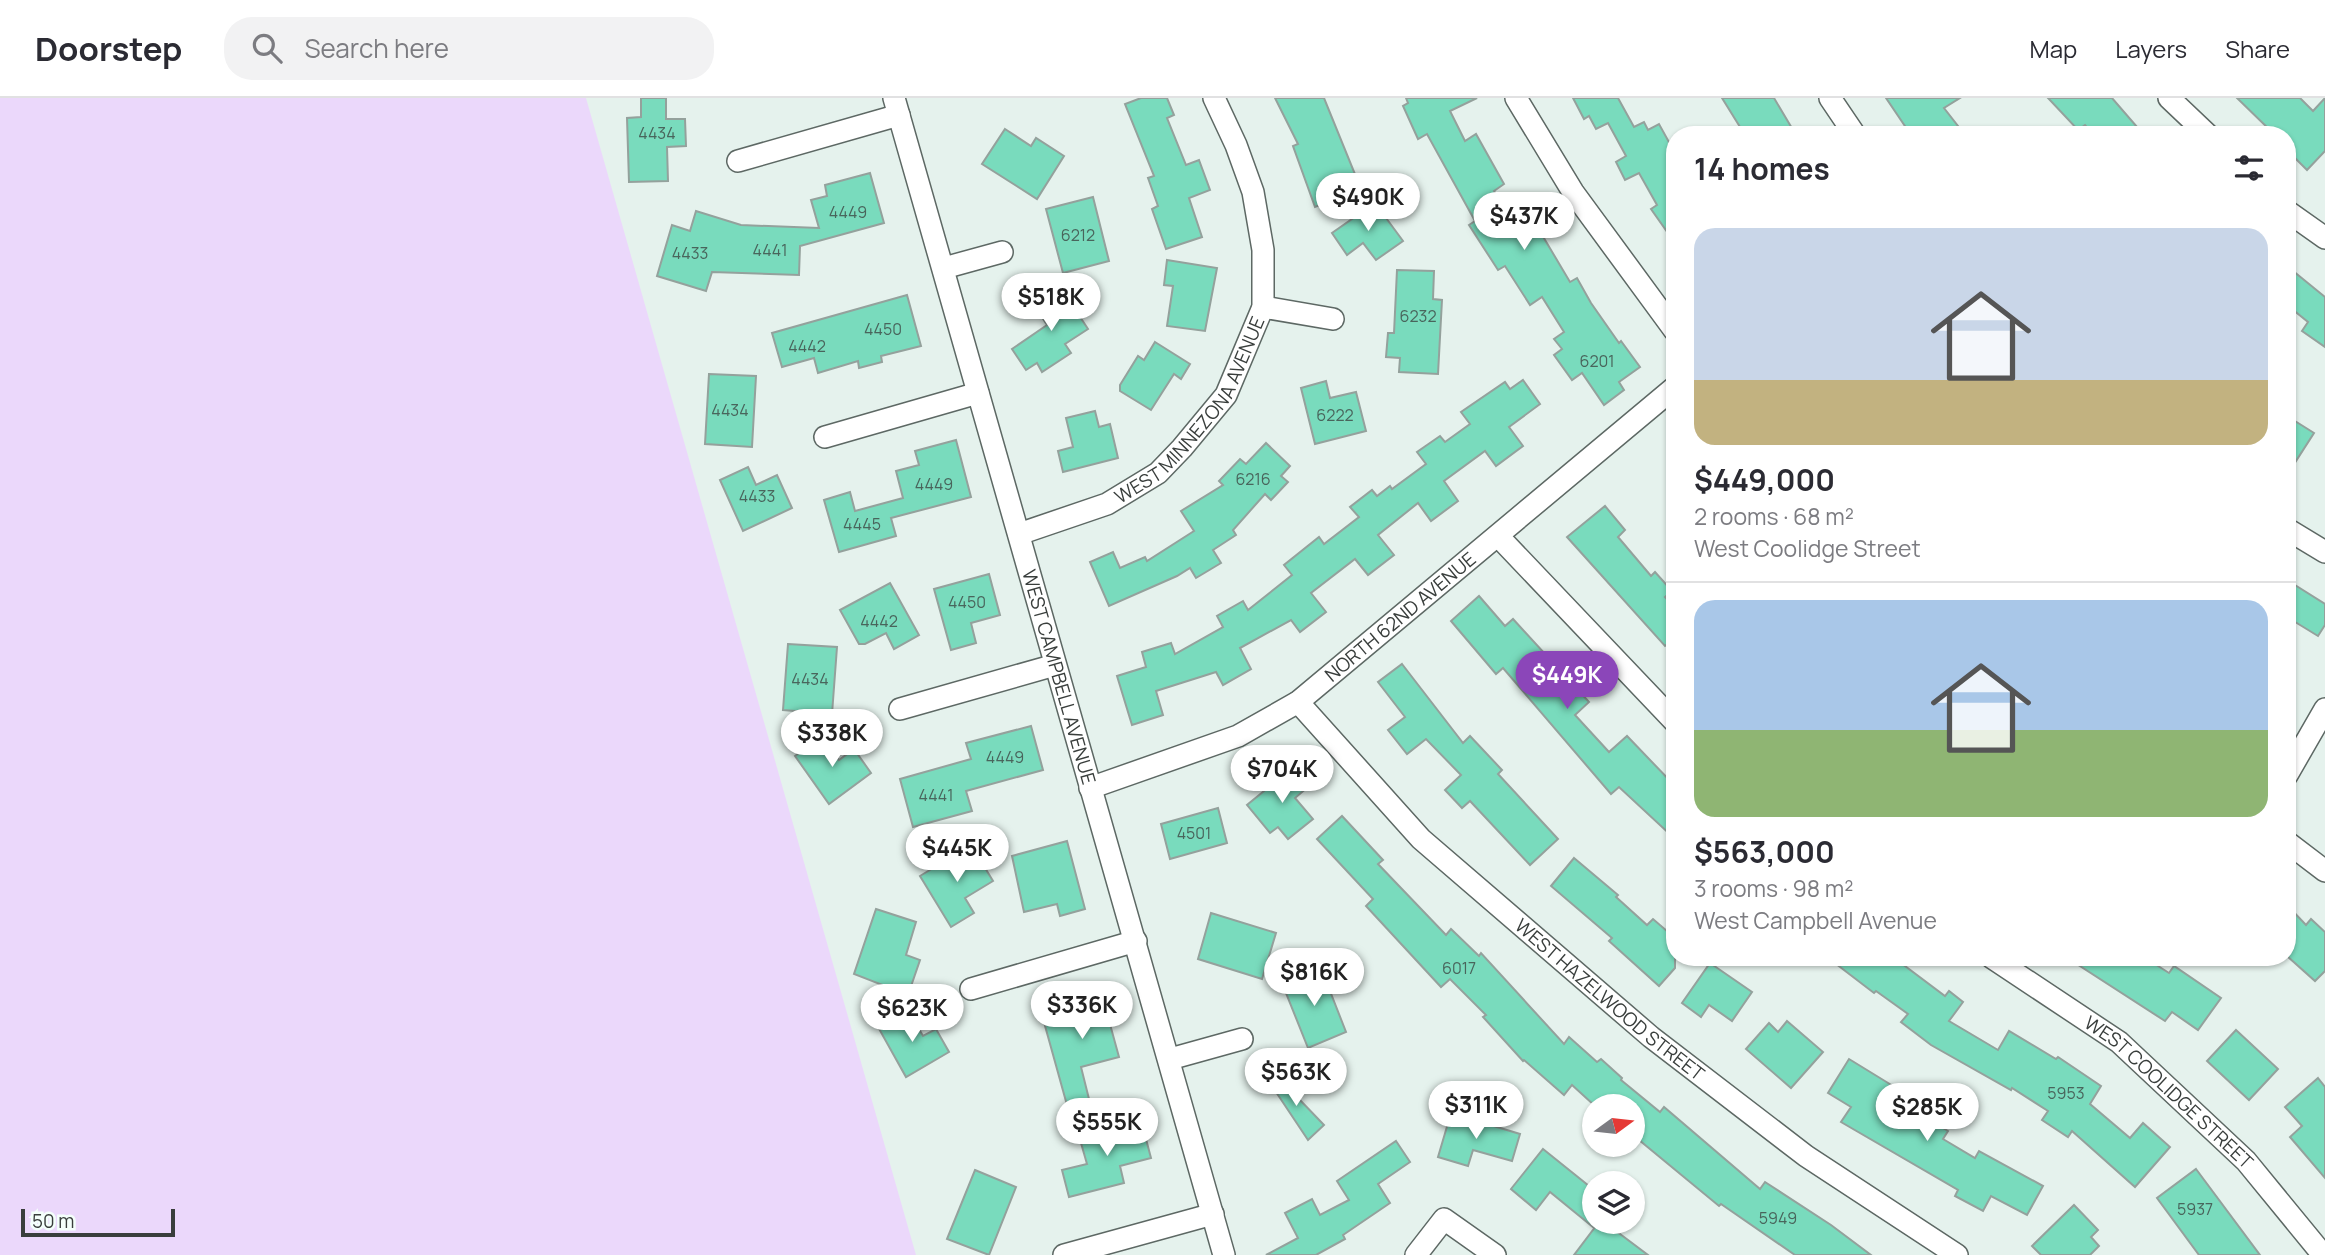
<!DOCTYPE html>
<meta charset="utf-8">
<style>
body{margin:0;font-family:Manrope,sans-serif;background:#f2f2f3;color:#2b2b33;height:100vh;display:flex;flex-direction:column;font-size:26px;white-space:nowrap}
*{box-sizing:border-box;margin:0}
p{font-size:23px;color:#7c7c81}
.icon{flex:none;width:38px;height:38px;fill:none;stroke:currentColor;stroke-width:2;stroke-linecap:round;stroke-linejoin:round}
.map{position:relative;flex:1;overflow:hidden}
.side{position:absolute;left:1666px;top:28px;width:630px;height:840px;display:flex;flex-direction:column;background:#fff;border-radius:28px;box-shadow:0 2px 5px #0004}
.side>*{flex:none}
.needle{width:46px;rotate:75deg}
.fabs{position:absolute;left:1582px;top:996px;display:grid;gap:14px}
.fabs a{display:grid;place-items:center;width:63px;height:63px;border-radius:50%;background:#fff;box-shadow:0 2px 5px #0004;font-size:35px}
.scale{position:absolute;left:21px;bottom:18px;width:154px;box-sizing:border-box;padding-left:7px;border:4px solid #393e3c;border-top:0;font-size:19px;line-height:24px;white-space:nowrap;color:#393e3c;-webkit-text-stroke:5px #f4fffb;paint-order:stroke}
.price{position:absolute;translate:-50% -60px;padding:0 16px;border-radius:24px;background:#fff;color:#222;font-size:23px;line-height:46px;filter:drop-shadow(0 2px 4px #0008)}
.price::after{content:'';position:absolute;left:50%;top:42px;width:21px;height:16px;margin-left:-10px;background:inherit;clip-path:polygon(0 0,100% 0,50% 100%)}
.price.selected{background:#8b46b9;color:#fff}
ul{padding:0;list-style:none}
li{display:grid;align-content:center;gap:14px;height:371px;padding:0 28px}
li+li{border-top:2px solid #e1e1e2}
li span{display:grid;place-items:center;height:217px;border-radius:21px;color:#555}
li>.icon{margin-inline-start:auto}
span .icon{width:126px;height:126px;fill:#fffc;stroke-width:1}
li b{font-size:30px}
h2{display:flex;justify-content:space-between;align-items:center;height:84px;padding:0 28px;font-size:30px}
header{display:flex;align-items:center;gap:42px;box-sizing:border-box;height:98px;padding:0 35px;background:#fff;border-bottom:2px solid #e1e1e2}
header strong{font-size:33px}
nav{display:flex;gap:38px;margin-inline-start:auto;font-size:24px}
.search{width:490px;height:63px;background:#f2f2f3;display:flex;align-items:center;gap:18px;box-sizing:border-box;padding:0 24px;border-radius:28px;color:#7c7c81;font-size:26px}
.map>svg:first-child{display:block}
.green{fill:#ebd8fb}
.building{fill:#79dbbd;stroke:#94a19c;stroke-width:2}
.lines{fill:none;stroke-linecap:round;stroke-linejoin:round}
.minor-casing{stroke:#5d6864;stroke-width:24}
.minor{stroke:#fff;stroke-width:21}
.labels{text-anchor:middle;stroke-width:5;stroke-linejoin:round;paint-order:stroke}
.number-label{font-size:16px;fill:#49655c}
.street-label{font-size:19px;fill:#393e3c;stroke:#f4fffb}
</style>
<header>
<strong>Doorstep</strong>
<div class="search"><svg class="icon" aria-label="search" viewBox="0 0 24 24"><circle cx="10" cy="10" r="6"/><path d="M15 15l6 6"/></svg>Search here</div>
<nav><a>Map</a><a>Layers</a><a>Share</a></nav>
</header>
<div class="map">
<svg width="2325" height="1157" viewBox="0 0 2325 1157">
<rect width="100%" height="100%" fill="#e5f2ed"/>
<polygon class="green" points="0,0 586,0 916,1157 0,1157"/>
<g class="building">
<polygon points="641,0 666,0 666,21 685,21 686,48 667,49 668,83 629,84 627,20 641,19"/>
<polygon points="1141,0 1167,0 1174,17 1167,20 1186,67 1199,62 1210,92 1189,100 1202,139 1166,151 1152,111 1158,108 1148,80 1154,78 1125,6"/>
<polygon points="1275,0 1324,0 1361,91 1315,109 1293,48 1298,46"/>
<polygon points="1406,0 1477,0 1450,13 1465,43 1476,36 1504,86 1494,93 1517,130 1532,120 1570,184 1577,180 1591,205 1619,245 1621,243 1640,269 1619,284 1624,292 1604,307 1582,275 1572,282 1554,257 1562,251 1554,241 1564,234 1542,199 1530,207 1505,168 1498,172 1469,127 1475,123 1427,36 1418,41 1403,8 1408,5"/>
<polygon points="1573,0 1618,0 1634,29 1644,24 1648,32 1659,26 1675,55 1675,145 1651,111 1657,107 1639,75 1625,82 1616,64 1626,58 1608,25 1596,31 1589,18 1584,21"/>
<polygon points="1722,0 1774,0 1796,37 1745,37"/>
<polygon points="1886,0 1960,0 1944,10 1965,37 1911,37"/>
<polygon points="2048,0 2112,0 2144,37 2094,37 2085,27 2078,32"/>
<polygon points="2237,0 2300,0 2313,13 2325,0 2325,53 2307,72 2287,52 2287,37 2275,37"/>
<polygon points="1005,31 1031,48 1036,40 1064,58 1037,101 982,66"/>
<polygon points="870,75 884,125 800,148 799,177 712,174 706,193 657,178 672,127 690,133 696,113 741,127 819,130 811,102 827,98 825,87"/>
<polygon points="1093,99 1109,163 1063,175 1046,111"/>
<polygon points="1375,105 1403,143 1376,162 1363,145 1347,157 1332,135"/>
<polygon points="1167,162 1217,170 1205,233 1167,228 1173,188 1164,187"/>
<polygon points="2287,168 2325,199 2325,249 2302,233 2308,224 2287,207"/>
<polygon points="1397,172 1434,173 1433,201 1442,202 1438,276 1399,274 1400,260 1386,259 1388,235 1394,235"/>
<polygon points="1061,190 1088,231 1065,246 1071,255 1042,274 1037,265 1026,272 1012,251 1047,227 1035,208"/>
<polygon points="907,197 921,248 881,258 882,264 859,270 858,263 818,275 814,260 782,269 772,235"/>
<polygon points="1155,244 1190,266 1181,281 1174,276 1151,312 1120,293 1120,287 1138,258 1144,262"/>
<polygon points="709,276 756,278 752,349 705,346"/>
<polygon points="1523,282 1540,306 1509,329 1523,348 1496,368 1485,353 1444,383 1458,403 1431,423 1418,405 1378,437 1394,457 1368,477 1355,461 1311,495 1326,514 1300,534 1291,522 1240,550 1251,571 1223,587 1216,574 1156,593 1163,617 1132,627 1117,578 1146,569 1142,554 1171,545 1175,556 1223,529 1217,518 1243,503 1248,512 1292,477 1284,467 1319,439 1324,446 1359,419 1350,409 1372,392 1377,398 1390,388 1392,391 1426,366 1417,354 1440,338 1445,344 1470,326 1461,314 1505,284 1510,291"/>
<polygon points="1326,283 1330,300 1356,294 1366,333 1315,346 1301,290"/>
<polygon points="1095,313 1099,329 1110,326 1118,360 1063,374 1058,353 1073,349 1066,320"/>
<polygon points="2287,318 2314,335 2287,377"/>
<polygon points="956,342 971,399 891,420 896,438 839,454 824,402 850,394 855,413 903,400 896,373 919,367 915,353"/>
<polygon points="1266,345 1290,368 1281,378 1288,384 1271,402 1265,396 1233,432 1236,437 1213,452 1221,465 1196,480 1190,470 1177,478 1109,508 1090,464 1113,454 1120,470 1145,459 1147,463 1194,433 1181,413 1223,387 1219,383 1240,361 1246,366"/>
<polygon points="748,369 756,387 777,377 792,410 743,433 720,382"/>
<polygon points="1605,408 1625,432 1618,439 1651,478 1655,474 1672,493 1665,499 1675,510 1675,540 1665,548 1567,439"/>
<polygon points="989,476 1000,517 971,525 976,545 951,552 934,491"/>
<polygon points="2287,482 2325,506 2325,527 2318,538 2287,519"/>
<polygon points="890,485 919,537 894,551 886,535 865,546 859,546 840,512"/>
<polygon points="1479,498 1505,528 1513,521 1589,604 1575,617 1609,654 1627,638 1675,688 1675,741 1619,689 1611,696 1503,570 1496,576 1451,523"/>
<polygon points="788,546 837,549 832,616 783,612"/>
<polygon points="1402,566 1463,645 1470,638 1502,672 1498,676 1558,741 1530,767 1470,703 1462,710 1445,692 1461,677 1426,641 1407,656 1388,632 1405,619 1378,584"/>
<polygon points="1031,628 1043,672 966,693 972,713 913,729 900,681 971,661 966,645"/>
<polygon points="822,639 839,662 854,651 871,675 829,706 795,658"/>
<polygon points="1292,670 1308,689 1295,700 1313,721 1288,741 1278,729 1270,735 1247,707"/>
<polygon points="1218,710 1227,745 1170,761 1161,726"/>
<polygon points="1342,718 1383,762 1378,766 1446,837 1451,831 1479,858 1481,855 1564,946 1569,939 1597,964 1601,961 1622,980 1621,982 1660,1014 1664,1009 1760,1091 1765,1084 1831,1127 1871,1157 1795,1157 1721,1106 1719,1108 1633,1037 1633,1008 1595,1008 1572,987 1564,997 1524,962 1523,963 1483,919 1486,917 1450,881 1441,889 1366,808 1373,801 1317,741"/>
<polygon points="1067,743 1085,811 1060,818 1057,806 1024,814 1012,758"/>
<polygon points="971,747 993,783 965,800 974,815 951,829 920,778"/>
<polygon points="1574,760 1618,797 1616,799 1647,827 1653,821 1675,840 1675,870 1659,888 1609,843 1612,840 1551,788"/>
<polygon points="2287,807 2306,827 2311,821 2325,834 2325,873 2315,883 2287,858"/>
<polygon points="876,811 916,824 906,857 920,862 908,897 854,876"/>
<polygon points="1211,815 1276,835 1262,881 1198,861"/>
<polygon points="1827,859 1893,859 1945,898 1949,893 1963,904 1949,923 1998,952 2009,933 2056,961 2058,959 2101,988 2090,1006 2130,1040 2143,1025 2170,1049 2135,1089 2072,1033 2068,1039 2042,1022 2048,1013 2012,990 2011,992 1931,947 1901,924 1908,916 1876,893 1874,895"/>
<polygon points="2066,859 2144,859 2169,875 2174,868 2221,900 2198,932 2172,914 2165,923"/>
<polygon points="1710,865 1752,894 1732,923 1709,907 1701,919 1682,905"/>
<polygon points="1321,870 1346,934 1308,950 1282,885"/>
<polygon points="1123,894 1128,913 1108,919 1119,959 1081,969 1089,1001 1067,1007 1042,917"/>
<polygon points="908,912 923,938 936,931 949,954 906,979 878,929"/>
<polygon points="1787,923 1823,954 1791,990 1746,951 1769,925 1778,934"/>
<polygon points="2236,932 2278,971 2249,1002 2207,963"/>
<polygon points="1849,961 1893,988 1887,998 1948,1033 1943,1041 1975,1060 1979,1053 2043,1088 2027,1117 1991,1098 1983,1113 1955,1098 1958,1092 1841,1024 1851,1009 1828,995"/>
<polygon points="1273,974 1324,1027 1308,1042 1266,979"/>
<polygon points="2318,980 2325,989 2325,1080 2290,1039 2302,1028 2285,1009"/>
<polygon points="1451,1015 1520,1036 1512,1063 1473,1052 1468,1068 1438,1059"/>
<polygon points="1141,1022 1151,1060 1120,1068 1124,1085 1069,1099 1062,1072 1087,1066 1079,1038"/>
<polygon points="1396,1043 1410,1064 1378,1086 1390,1105 1343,1137 1345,1141 1316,1157 1266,1157 1298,1140 1285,1115 1312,1101 1320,1117 1349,1102 1337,1083"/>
<polygon points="1543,1051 1594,1092 1594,1130 1550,1094 1536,1112 1511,1091"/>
<polygon points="2196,1071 2260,1157 2199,1157 2157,1100"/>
<polygon points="975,1072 1016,1089 989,1157 947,1141"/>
<polygon points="2074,1107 2098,1132 2091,1139 2099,1148 2090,1157 2041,1157 2032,1148"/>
<polygon points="1599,1124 1604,1124 1648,1157 1574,1157"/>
</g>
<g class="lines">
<defs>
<g id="minor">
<path id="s1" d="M894,0L1224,1157"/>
<polyline points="1516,0 1573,94 1675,233"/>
<polyline points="1830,0 1855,37"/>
<polyline points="2169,0 2208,37"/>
<polyline points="738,63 899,17"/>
<polyline points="2287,113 2325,140"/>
<polyline points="944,170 1002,154"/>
<polyline points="1263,209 1333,221"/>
<polyline points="825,339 978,295"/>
<polyline points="2287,431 2325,454"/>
<path id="s2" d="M1019,436L1107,406L1158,375L1182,350L1226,297L1263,209V152L1253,94L1236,47L1214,0"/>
<polyline points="1498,438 1675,624"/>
<path id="s3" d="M1298,604L1421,741L1651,939L1806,1058L1957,1157"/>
<polyline points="900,611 1055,567"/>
<polyline points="2287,677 2325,611"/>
<path id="s4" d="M1090,690L1238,638L1298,604L1675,289"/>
<polyline points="2287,744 2325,773"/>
<path id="s5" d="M1991,859L2119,944L2246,1063L2323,1157"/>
<polyline points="971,891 1136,843"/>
<polyline points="1170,961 1242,941"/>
<polyline points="1064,1157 1213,1116"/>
<polyline points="1416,1157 1444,1121 1495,1157"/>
</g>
</defs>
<use href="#minor" class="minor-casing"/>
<use href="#minor" class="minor"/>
</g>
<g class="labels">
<g class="number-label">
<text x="657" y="41">4434</text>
<text x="848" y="120">4449</text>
<text x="1078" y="143">6212</text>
<text x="770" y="158">4441</text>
<text x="690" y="161">4433</text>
<text x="1418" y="224">6232</text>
<text x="883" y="237">4450</text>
<text x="807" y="254">4442</text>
<text x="1597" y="269">6201</text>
<text x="730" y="318">4434</text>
<text x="1335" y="323">6222</text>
<text x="1253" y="387">6216</text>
<text x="934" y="392">4449</text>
<text x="757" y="404">4433</text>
<text x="862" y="432">4445</text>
<text x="967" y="510">4450</text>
<text x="879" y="529">4442</text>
<text x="810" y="587">4434</text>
<text x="1005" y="665">4449</text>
<text x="936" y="703">4441</text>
<text x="1194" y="741">4501</text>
<text x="1459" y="876">6017</text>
<text x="2066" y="1001">5953</text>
<text x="2195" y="1117">5937</text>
<text x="1778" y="1126">5949</text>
</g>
<g class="street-label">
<text dy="7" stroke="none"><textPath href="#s2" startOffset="222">WEST MINNEZONA AVENUE</textPath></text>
<text dy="7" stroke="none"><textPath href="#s4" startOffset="359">NORTH 62ND AVENUE</textPath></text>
<text dy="7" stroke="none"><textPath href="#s1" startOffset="602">WEST CAMPBELL AVENUE</textPath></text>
<text dy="7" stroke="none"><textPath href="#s3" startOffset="432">WEST HAZELWOOD STREET</textPath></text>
<text dy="7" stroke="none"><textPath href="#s5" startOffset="224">WEST COOLIDGE STREET</textPath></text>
</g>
</g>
</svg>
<div class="fabs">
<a><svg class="needle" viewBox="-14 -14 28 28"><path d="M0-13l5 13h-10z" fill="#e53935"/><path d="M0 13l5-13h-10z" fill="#7c7c81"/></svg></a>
<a><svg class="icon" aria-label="layers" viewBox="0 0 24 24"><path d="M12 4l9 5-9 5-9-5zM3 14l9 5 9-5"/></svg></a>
</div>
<div class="scale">50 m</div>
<b class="price" style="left:1368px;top:135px">$490K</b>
<b class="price" style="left:1524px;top:154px">$437K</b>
<b class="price" style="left:1051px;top:235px">$518K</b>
<b class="price selected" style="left:1567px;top:613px">$449K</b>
<b class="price" style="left:832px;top:671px">$338K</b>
<b class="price" style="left:1282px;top:707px">$704K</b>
<b class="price" style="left:957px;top:786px">$445K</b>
<b class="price" style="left:1314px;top:910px">$816K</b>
<b class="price" style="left:1082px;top:943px">$336K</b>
<b class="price" style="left:912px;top:946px">$623K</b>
<b class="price" style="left:1296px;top:1010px">$563K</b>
<b class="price" style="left:1476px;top:1043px">$311K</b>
<b class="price" style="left:1927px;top:1045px">$285K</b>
<b class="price" style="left:1107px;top:1060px">$555K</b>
<section class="side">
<h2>14 homes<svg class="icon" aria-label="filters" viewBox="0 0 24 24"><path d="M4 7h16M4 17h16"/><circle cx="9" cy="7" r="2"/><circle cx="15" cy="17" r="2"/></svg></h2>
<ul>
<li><span style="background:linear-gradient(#c9d6e8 70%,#c2b280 0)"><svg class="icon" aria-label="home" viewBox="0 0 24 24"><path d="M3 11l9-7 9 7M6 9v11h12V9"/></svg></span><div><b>$449,000</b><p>2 rooms · 68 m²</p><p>West Coolidge Street</p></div></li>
<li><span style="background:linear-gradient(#a9c7e8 60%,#8fb573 0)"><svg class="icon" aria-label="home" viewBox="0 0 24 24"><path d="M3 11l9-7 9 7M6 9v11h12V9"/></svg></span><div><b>$563,000</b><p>3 rooms · 98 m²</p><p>West Campbell Avenue</p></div></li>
</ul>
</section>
</div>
